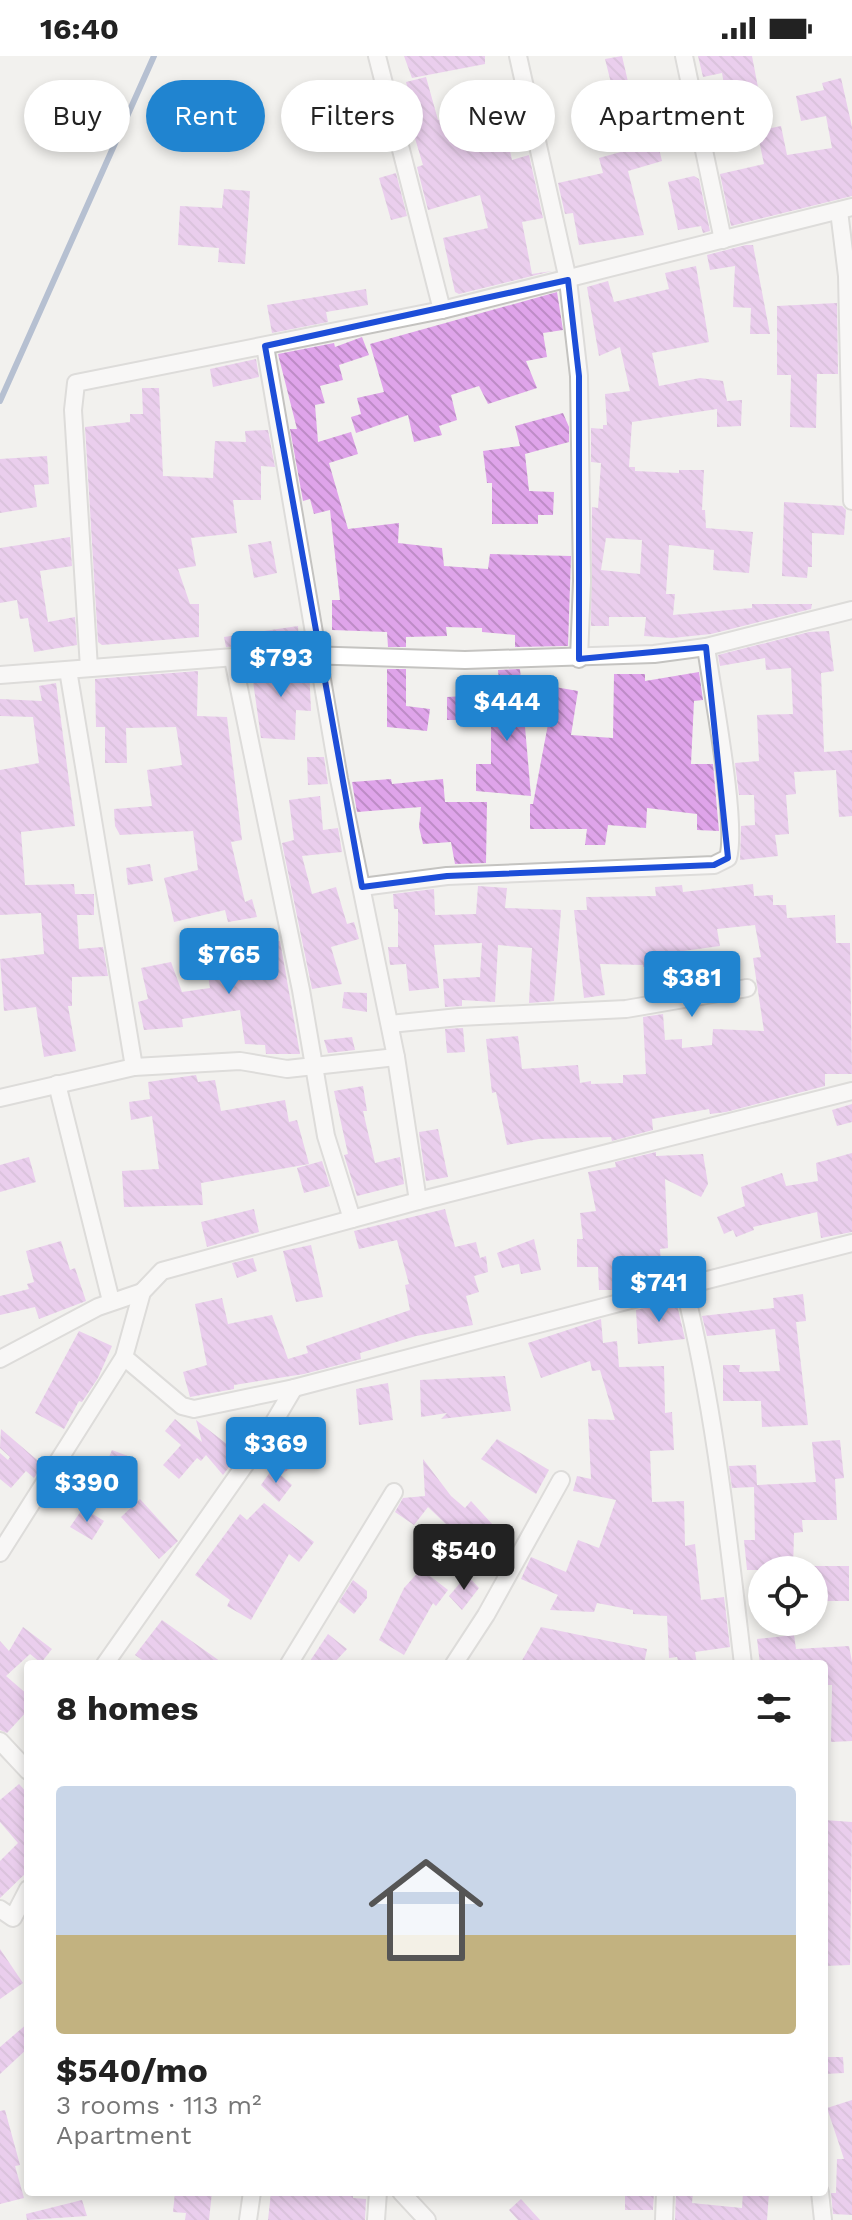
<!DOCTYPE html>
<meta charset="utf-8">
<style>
body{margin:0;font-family:"Work Sans",sans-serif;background:#f6f6f6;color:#222;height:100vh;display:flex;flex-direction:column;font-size:30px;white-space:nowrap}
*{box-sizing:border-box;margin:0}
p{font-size:26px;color:#767676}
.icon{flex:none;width:44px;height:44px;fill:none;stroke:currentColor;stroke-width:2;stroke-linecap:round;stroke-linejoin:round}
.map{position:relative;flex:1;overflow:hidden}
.panel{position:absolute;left:24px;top:1604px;width:804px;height:536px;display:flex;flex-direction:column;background:#fff;border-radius:8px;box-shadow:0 4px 12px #0003}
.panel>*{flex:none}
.hud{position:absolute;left:24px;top:24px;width:804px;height:72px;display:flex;gap:16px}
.buttons{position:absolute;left:748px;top:1500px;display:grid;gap:16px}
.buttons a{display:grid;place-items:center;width:80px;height:80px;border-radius:50%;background:#fff;box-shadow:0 4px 12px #0003;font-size:40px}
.price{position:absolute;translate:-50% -68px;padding:0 18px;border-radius:8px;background:#2084d0;color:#fff;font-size:26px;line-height:52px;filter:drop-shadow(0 2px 4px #0008)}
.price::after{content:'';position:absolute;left:50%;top:48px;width:24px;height:18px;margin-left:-12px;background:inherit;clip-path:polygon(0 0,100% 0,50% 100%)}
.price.selected{background:#222;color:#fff}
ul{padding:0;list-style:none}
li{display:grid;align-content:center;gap:16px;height:424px;padding:0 32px}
li span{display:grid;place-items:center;height:248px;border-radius:8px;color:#555}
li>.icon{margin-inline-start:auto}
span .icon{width:144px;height:144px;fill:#fffc;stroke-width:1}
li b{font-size:34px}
h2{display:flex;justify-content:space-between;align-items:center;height:96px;padding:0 32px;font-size:34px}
.pill{padding:0 28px;border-radius:36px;background:#fff;box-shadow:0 4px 12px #0003;font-size:28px;line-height:72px}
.pill.selected{background:#2084d0;color:#fff}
.status{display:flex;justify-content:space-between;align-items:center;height:56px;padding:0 40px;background:#fff;direction:ltr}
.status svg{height:22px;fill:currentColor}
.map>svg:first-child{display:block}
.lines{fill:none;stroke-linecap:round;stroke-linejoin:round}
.stream{stroke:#6e86ae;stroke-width:6}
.building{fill:url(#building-back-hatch);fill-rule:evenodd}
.minor-casing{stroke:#c4c3c0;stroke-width:20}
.minor{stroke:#fff;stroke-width:16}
.marked{fill:none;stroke:#1d4ed8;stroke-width:6;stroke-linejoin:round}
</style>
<div class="status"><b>16:40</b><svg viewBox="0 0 49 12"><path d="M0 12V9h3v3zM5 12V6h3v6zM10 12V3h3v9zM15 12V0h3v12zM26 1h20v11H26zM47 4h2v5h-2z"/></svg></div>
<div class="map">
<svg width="852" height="2164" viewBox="0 0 852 2164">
<defs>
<pattern id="building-back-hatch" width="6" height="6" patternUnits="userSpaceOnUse" patternTransform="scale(2)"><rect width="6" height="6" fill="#dfa4ea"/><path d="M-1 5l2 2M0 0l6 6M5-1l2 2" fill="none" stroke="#be8cc7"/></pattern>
</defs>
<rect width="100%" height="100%" fill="#f2f1ee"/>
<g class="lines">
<polyline class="stream" points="0,345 154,0"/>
</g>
<g class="building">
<polygon points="404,0 485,0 485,8 412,22"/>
<polygon points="622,0 632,43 646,40 662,105 628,115 644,179 579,189 573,157 565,158 558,127 603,117 599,102 628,94 605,3"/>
<polygon points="698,0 752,0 764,63 731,69 722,17 703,21"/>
<polygon points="426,21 438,64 490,52 492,62 502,60 512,104 529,99 543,162 522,166 532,218 552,215 459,238 455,236 443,182 488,172 480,139 428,154 417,111 423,109 402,39 409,37 406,26"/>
<polygon points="841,22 852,71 852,140 731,170 720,118 764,108 757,75 781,70 787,99 832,92 826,60 801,65 796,40 824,34 822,27"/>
<polygon points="396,117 407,160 391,164 379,122"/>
<polygon points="694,120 699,123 710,175 703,177 701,170 678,174 668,126"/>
<polygon points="224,133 250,135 245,208 218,206 219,192 178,189 180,150 222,152"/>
<polygon points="746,189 753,189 770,278 750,278 751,252 733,251 735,210 710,214 707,199"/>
<path d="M696,210L709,286L652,297L659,330L700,322L723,325L727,345L742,344L741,370L717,371V353L632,366L629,411H635V415L679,417V414H704L702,454H705L706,472L753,476L749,517L713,514L714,494L669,489L666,538H675L673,559L752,552V548H812L811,553L711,578L672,582L644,580L646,561H609V570H591L592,451L598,452L601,407L591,406V372L603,373V369H607L605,338L630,335L620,291L599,300L587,231L608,225L614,246L669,233L665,217ZM606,482L642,484L640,518L601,514Z"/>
<polygon points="366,233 368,249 326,256 328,266 272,277 267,249"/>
<polygon points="557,236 563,274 543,277 547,301 526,305 537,332 488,348 479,330 451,339 457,364 439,370 442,379 414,386 408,359 356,377 351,361 361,358 357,342 384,336 370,288"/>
<polygon points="837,247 838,318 817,318 816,372 790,371 791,319 777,319 777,250"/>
<polygon points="362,281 369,299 339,309 343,324 320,330 325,347 315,349 318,386 351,376 358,398 329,407 348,473 399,467 398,487 442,492 444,510 488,513 490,498 571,500 568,590 515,591 515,579 482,576 482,572 446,571 447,580 406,581 406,591 388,591 387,576 332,574 332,544 340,544 330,454 314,458 310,443 303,445 290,373 297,373 278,298 334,287 335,291"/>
<polygon points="256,303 259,321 213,331 210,313"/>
<polygon points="142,332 159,332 163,420 213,422 215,385 246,386 245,375 268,374 275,411 261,410 261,444 233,444 237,477 191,482 196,510 178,513 190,548 199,548 199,581 102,589 98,586 85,371 130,366 130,358 143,358"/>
<polygon points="563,357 569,371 569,386 525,398 529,435 554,436 553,459 538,459 538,468 492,468 492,427 487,427 483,395 520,390 515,370"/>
<polygon points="47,400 49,428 34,429 37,451 0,457 0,403"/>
<polygon points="784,446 842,450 846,454 844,479 812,477 812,511 808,511 807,522 782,520"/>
<polygon points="70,481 72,510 40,515 48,566 75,561 77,589 34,596 28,562 20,563 17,544 0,547 0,492"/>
<polygon points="271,485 277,517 254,522 248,489"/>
<polygon points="298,570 299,588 226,591 224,581"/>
<polygon points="829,575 834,615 821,617 824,696 852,694 852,760 839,761 836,714 794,716 796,738 786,739 789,778 775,779 778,800 740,804 741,770 755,769 754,739 739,739 735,707 759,705 757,659 793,658 791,612 766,614 765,602 720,610 718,599 809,576"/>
<polygon points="274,609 309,610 311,655 296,654 295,684 261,682 251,611"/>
<polygon points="387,613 406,613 406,650 430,653 427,675 387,671"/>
<polygon points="520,613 531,740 476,735 476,708 491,708 491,654 502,655 498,614"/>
<polygon points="198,615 197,660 227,661 242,784 231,786 245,846 252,843 257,861 228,866 225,854 174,866 164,822 198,814 193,775 120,779 115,770 114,753 152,750 147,714 182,709 177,676 176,671 126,672 127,707 105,707 105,671 96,671 95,623"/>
<polygon points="699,616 703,644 694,645 691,708 713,708 719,775 697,774 697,758 647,752 646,772 608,769 605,789 585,789 587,773 530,773 530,748 533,748 555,631 578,635 571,679 613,682 614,618 645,618 645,625"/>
<polygon points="56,627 75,770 21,776 25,829 74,828 75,838 94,838 94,859 77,859 79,893 103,891 108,920 72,921 72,950 68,950 76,995 44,1001 36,951 4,955 0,903 44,898 41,857 0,859 0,714 39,707 33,661 0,660 0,643 42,645 39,630"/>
<polygon points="465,640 465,664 447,664 447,641"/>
<polygon points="307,701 324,701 328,728 308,729"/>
<polygon points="391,723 392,728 443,723 445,746 487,746 486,807 455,808 451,786 423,788 419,771 421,751 357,756 352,726"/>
<polygon points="320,740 323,774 338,772 342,796 302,800 312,838 336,831 347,868 354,866 359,883 331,891 342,928 312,933 282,787 294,784 289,744"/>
<polygon points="150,808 153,825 128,829 126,812"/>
<polygon points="753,828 754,840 773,839 773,849 786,849 787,862 835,859 836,887 850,887 852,1018 825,1018 825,1030 726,1056 710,1058 709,1053 652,1063 653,1074 612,1085 611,1081 539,1083 507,1089 496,1036 492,1037 486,983 518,980 522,1013 578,1009 580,1027 591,1025 591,1028 623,1027 623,1019 646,1018 643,961 663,958 665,984 682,983 682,992 712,989 713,973 764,975 753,902 761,901 755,869 717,873 720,890 676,896 677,908 643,911 643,909 600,908 605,939 584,942 574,854 587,854 586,841 656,840 655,831 682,829 683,836"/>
<polygon points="478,830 507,832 505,852 561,854 554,945 529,947 532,892 498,889 495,946 462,944 462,950 445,951 443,923 480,921 482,887 434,889 439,932 409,935 406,908 390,909 388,891 398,891 398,853 394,853 393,838 434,833 435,859 476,858"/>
<polygon points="280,885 300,998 266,998 265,989 245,988 240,954 182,963 183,971 144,974 138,946 148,943 141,912 171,906 182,936 210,932 205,899"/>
<polygon points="344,936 367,937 367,956 342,952"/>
<polygon points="463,972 465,996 447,997 445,973"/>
<polygon points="352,981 355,994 328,997 324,984"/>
<polygon points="196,1019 198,1026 215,1024 221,1055 285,1044 289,1066 297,1064 309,1108 201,1127 203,1149 124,1151 122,1115 159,1113 152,1060 131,1064 129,1046 150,1043 148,1026"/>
<polygon points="363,1030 367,1055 363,1055 375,1107 400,1101 404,1128 357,1140 344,1099 348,1098 334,1035"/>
<polygon points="852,1048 852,1066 837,1070 832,1054"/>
<polygon points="438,1073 448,1121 426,1125 419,1076"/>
<polygon points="656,1096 656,1100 703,1098 708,1128 701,1141 665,1123 668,1192 660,1193 661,1206 652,1208 654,1227 627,1234 599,1234 598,1211 577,1211 577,1183 583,1183 580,1157 596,1155 588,1116 616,1111 615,1106"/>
<polygon points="852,1097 852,1176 821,1182 817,1156 753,1171 754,1174 736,1181 733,1174 724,1178 717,1161 745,1150 741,1131 782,1117 786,1130 818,1125 816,1107"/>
<polygon points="29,1101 36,1126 0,1136 0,1109"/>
<polygon points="322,1105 330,1130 304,1137 297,1112"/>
<polygon points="254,1153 259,1176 207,1191 201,1166"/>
<polygon points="445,1153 455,1191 476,1186 480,1202 486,1200 488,1216 474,1220 479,1236 466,1240 473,1269 416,1280 360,1297 361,1303 304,1318 234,1329 234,1333 190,1341 183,1316 207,1309 195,1248 222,1242 228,1268 272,1259 288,1303 308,1297 306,1290 410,1254 405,1229 409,1228 397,1184 359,1193 354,1175"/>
<polygon points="534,1183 541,1214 521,1218 519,1208 502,1212 497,1197"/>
<polygon points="61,1185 70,1214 75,1212 86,1245 39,1263 35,1251 0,1259 0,1240 29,1233 27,1228 34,1226 26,1195"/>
<polygon points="311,1189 323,1241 296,1246 283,1195"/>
<polygon points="253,1202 257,1215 237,1222 232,1207"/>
<polygon points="803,1238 806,1265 796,1266 808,1369 762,1371 761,1345 723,1345 723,1309 740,1309 739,1316 780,1315 775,1273 707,1280 702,1260 774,1252 773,1242"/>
<polygon points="656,1249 677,1249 685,1283 638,1288 636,1254"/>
<polygon points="601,1263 603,1287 617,1285 619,1311 664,1310 665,1357 672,1356 674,1394 650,1395 652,1446 684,1445 685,1490 695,1488 701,1544 724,1541 730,1591 695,1596 697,1608 679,1608 677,1601 669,1602 667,1560 633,1558 633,1554 597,1547 594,1556 550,1554 558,1539 521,1523 531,1501 566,1516 578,1484 599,1492 616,1444 573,1435 577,1420 591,1423 588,1363 615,1364 600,1314 592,1315 590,1305 541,1322 528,1287"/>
<polygon points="79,1275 112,1290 98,1322 82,1346 79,1345 64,1373 35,1357"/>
<polygon points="505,1320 511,1355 441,1363 447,1357 421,1361 420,1324"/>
<polygon points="388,1327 393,1364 359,1369 356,1333"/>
<polygon points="175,1363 202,1386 196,1364 228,1389 235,1382 244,1391 223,1419 206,1399 201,1405 197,1402 179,1423 163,1409 181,1389 165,1375"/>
<polygon points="1,1373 43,1409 34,1422 26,1415 11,1432 0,1423 0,1397 8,1404 10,1401 0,1392"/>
<polygon points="282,1378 305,1402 282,1418 264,1401"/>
<polygon points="497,1383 549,1414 536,1438 481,1403"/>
<polygon points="840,1384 844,1422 835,1423 837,1464 802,1464 803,1476 794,1477 793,1514 747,1514 744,1484 755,1484 754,1431 732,1432 729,1410 756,1409 757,1429 816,1426 812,1386"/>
<polygon points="112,1394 133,1402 122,1429 101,1420"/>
<polygon points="423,1403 451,1440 465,1452 471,1445 493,1469 472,1493 428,1451 414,1469 395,1456 403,1442 425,1440"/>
<polygon points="273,1412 292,1429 279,1446 261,1429"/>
<polygon points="140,1443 178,1485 159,1503 121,1461"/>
<polygon points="264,1447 314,1486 299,1506 289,1498 251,1564 227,1550 230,1544 195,1519 240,1458 247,1464"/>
<polygon points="83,1452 104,1465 92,1484 70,1471"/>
<rect x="814" y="1510" width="35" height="35"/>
<polygon points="421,1513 448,1534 436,1550 433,1547 404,1599 379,1584 404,1532"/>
<polygon points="467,1519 479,1532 462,1554 449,1540"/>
<polygon points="353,1524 367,1535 367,1542 354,1558 339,1546"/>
<polygon points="162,1564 224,1608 148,1608 135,1599"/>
<polygon points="23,1571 52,1593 41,1607 30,1598 6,1620 28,1639 28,1654 7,1677 0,1674 0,1585 9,1595"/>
<polygon points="541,1571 647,1593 644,1608 520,1608"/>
<polygon points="328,1578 347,1593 333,1608 308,1608"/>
<polygon points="794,1579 796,1593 849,1590 852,1606 852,1685 831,1686 832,1629 828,1629 827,1608 760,1608 757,1583"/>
<polygon points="19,1728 28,1738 28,1815 0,1842 0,1805 18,1787 0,1766 0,1744"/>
<polygon points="824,1764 852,1766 850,1909 824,1910"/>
<polygon points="0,1893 23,1927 0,1943"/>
<polygon points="28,1967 28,1992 0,2018 0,1991"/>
<polygon points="824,2001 843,2001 844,2017 824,2018"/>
<polygon points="852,2044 852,2159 833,2158 831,2137 836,2137 837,2103 844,2103 827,2052"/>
<polygon points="5,2054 20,2109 15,2110 24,2142 0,2148 0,2055"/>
<polygon points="175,2136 212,2136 209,2164 185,2164 186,2157 173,2156"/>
<polygon points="271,2136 353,2136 353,2142 366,2143 365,2164 268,2164"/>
<polygon points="625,2136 654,2136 653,2154 625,2154"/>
<polygon points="676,2136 693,2136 692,2147 742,2152 743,2136 769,2136 767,2164 675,2164"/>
<polygon points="521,2143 540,2164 518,2164 509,2154"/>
<polygon points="82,2144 87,2160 27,2164 26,2158"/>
</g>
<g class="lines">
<defs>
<g id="minor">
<polyline points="377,0 442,254"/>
<polyline points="518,0 568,224 579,320 582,525 579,603"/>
<polyline points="684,0 723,184"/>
<polyline points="839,155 847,220 852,445"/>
<polyline points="265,290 339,723 396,1001 418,1145"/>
<polyline points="233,603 301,934 326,1080 352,1163"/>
<polyline points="89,612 73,354 76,327 442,254 852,151"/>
<polyline points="68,614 134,1011"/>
<polyline points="0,619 274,598 465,604 654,598 706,591 852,554"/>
<path d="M362,831L447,820L714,809L728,802C738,767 712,634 706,591"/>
<polyline points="390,968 459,961 626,953 747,932 742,933"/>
<polyline points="57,1028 111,1245"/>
<polyline points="0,1042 134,1011 240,1005 287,1013 396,1001"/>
<polyline points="124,1301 182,1350 194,1353 294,1332 684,1230"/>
<polyline points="0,1303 98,1251 142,1236"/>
<polyline points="0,1497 124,1301 142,1236 162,1215 418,1145 852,1035"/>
<polyline points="105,1608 268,1376 294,1332"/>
<polyline points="289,1608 394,1436"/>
<polyline points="454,1608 486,1559 561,1424"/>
<path d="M743,1608C728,1481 715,1354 684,1230L852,1187"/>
<polyline points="0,1685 28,1715"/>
<polyline points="0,1853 13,1862 28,1833"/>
<polyline points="401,2136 427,2164"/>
<polyline points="820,2136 823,2164"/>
<polyline points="248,2164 252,2136"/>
<polyline points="376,2164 378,2136"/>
<polyline points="664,2164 665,2136"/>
</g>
</defs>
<use href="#minor" class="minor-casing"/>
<use href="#minor" class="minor"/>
</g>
<path d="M0 0H852V2164H0ZM568,224L579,320V603L706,591L728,802L714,809L447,820L362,831L265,290Z" fill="#f2f1ee" fill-opacity=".55" fill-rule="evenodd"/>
<path class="marked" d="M568,224L579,320V603L706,591L728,802L714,809L447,820L362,831L265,290Z"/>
</svg>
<div class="buttons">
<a><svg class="icon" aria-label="locate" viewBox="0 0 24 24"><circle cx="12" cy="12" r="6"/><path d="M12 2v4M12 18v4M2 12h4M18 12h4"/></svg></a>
</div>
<b class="price" style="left:281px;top:643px">$793</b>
<b class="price" style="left:507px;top:687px">$444</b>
<b class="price" style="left:229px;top:940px">$765</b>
<b class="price" style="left:692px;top:963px">$381</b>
<b class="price" style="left:659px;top:1268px">$741</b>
<b class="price" style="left:276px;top:1429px">$369</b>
<b class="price" style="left:87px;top:1468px">$390</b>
<b class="price selected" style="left:464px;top:1536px">$540</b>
<div class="hud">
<a class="pill">Buy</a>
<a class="pill selected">Rent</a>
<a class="pill">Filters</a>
<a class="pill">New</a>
<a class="pill">Apartment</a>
</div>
<section class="panel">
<h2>8 homes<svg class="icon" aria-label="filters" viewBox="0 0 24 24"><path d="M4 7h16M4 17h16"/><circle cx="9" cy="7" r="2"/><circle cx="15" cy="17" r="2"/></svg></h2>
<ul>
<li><span style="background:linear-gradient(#c9d6e8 60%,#c2b280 0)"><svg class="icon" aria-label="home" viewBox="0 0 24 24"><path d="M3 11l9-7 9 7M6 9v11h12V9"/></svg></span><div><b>$540/mo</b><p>3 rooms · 113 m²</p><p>Apartment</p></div></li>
</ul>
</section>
</div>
